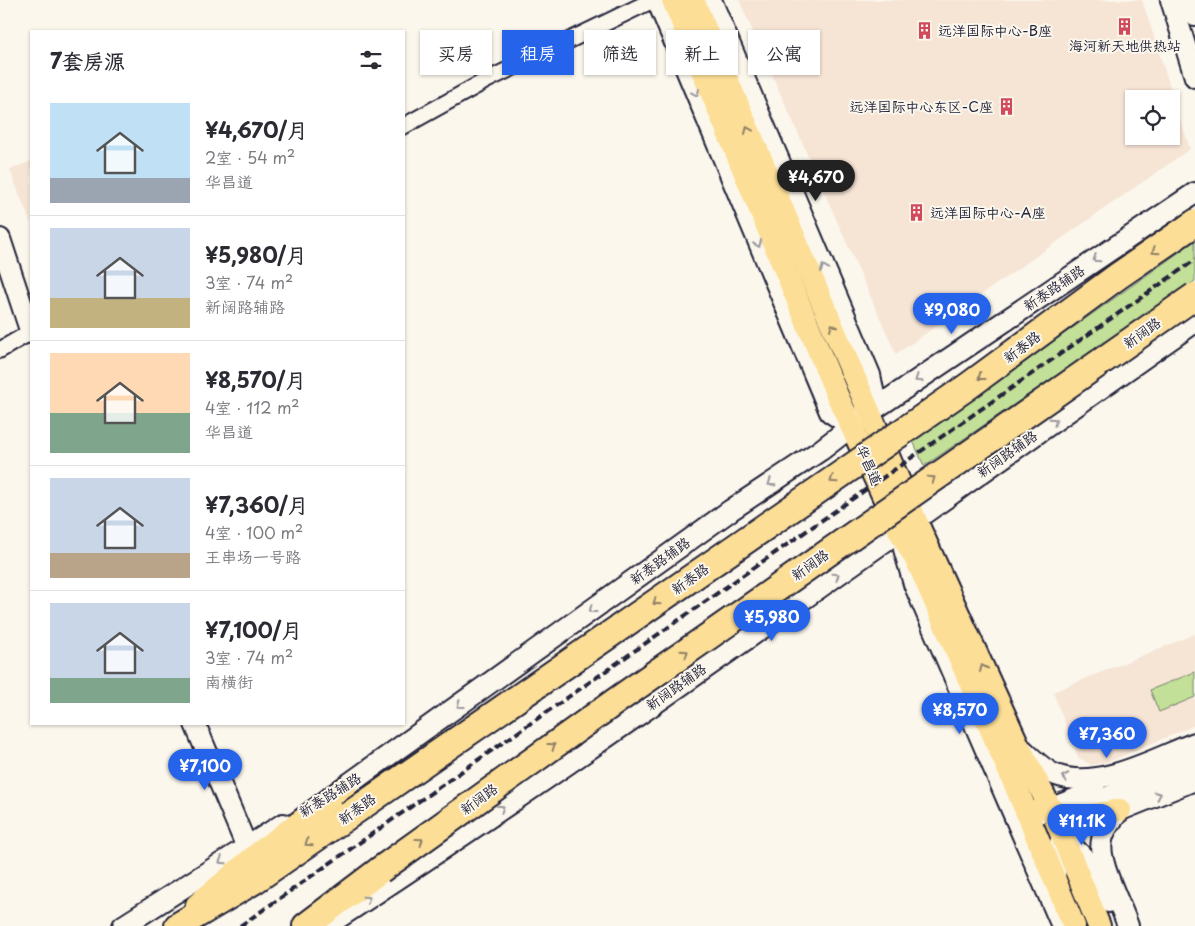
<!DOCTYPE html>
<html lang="zh">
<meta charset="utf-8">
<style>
body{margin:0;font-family:"Playpen Sans","LXGW WenKai TC",sans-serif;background:#f7f7f7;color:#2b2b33;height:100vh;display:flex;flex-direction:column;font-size:19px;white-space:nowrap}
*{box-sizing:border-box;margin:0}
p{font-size:16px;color:#7c7c81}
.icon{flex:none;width:28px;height:28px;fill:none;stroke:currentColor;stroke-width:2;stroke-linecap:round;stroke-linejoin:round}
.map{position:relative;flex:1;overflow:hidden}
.panel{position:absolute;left:30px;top:30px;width:375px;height:695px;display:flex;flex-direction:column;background:#fff;border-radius:0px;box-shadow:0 1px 4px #0004}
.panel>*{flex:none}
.top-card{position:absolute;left:420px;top:30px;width:475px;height:45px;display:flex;gap:10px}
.fabs{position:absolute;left:1125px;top:90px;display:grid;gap:10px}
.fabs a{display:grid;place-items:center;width:55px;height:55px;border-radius:0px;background:#fff;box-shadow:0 1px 4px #0004;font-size:25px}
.price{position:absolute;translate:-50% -42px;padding:0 11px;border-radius:18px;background:#2563eb;color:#fff;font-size:16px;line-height:32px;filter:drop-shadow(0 1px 2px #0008)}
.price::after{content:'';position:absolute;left:50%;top:30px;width:15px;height:11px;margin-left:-8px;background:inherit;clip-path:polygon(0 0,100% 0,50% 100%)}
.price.active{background:#222;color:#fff}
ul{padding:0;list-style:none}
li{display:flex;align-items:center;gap:15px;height:125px;padding:0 20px}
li+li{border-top:1px solid #e1e1e2}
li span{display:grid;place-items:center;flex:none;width:140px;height:100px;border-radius:0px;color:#555}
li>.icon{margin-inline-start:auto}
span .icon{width:60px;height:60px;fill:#fffc;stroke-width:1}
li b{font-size:21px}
h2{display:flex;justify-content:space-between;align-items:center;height:60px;padding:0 20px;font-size:21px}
.pill{padding:0 18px;border-radius:0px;background:#fff;box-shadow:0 1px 4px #0004;font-size:18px;line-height:45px}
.pill.active{background:#2563eb;color:#fff}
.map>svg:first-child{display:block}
.built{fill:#f6e4d5;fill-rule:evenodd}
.green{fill:#c3e098;stroke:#72816a}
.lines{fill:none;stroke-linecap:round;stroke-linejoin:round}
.street-casing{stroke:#22223b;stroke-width:19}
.secondary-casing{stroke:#22223b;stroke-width:24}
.primary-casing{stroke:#22223b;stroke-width:26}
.highway-casing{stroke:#22223b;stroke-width:30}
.street{stroke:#fbf7ec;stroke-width:15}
.secondary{stroke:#fbf7ec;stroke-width:20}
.primary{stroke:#fcde96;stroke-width:22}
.highway{stroke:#fcde96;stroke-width:26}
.rail{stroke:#22223b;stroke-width:4;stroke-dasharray:8 4;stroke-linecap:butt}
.highway-bridge-casing{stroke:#22223b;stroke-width:30;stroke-linecap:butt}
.highway-bridge{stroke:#fcde96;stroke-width:26}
.oneway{stroke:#99979c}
.oneway2{stroke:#8f8068}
.labels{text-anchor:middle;stroke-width:4;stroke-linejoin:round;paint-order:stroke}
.poi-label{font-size:14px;fill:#22223b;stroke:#fbf7ec;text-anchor:start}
.street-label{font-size:14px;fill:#22223b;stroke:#fbf7ec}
</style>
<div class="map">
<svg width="1195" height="926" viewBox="0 0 1195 926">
<rect width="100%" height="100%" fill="#fbf7ec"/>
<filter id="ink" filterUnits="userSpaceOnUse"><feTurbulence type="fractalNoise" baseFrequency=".02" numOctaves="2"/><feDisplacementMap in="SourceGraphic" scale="10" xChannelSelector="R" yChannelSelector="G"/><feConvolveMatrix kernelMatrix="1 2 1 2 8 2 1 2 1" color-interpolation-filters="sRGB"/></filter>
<g filter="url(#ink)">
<g class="built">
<path d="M739,0H1142L1190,149L896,354ZM1134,99H1171V136H1134Z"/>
<polygon points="31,161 31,224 10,170"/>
<polygon points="1195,634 1195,725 1108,762 1091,765 1078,757 1053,692"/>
</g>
<g class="green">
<polygon points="1195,241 1195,281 924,466 913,441"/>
<polygon points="1195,672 1195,697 1159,712 1150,690"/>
</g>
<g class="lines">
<defs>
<g id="street">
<polyline points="404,126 487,80 653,0"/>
<polyline points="0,350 31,332"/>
</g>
<g id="secondary">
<polyline points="657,0 830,412 851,426"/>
<polyline points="711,0 870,375 873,390 870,412"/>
<polyline points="1171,0 1195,77"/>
<polyline points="1191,0 1195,15"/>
<polyline points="0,239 31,333"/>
<polyline points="904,549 914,584 1062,926"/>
<polyline points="195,724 246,845"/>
<path d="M1023,750C1033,759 1043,770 1056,775C1098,791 1155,758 1195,743"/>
<polyline points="332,796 731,510 821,450 870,412 1195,193"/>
<path d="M1120,810C1113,819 1104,828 1102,840C1097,862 1121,904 1128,926"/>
<polyline points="1039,813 1095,791"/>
<polyline points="1106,816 1195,780"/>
<polyline points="1065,839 1083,857 1108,902"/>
<polyline points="1055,880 1056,860 1062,835 1067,826 1086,806 1195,761"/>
<polyline points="123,926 283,824"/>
<path d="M326,926C621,734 906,524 1195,322"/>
</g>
<g id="primary">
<polyline points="673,0 837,395 899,530 918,563 1013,780 1074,926"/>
<polyline points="693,0 915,519 1018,745 1052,811 1099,926"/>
<path d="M1043,807C1070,821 1092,816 1120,810"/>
<polyline points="197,905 262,850 345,788"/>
</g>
<g id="highway">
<polyline points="178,926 255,880 349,815"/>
<polyline points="306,926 380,870"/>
</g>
</defs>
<use href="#street" class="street-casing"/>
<use href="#secondary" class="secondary-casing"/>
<use href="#primary" class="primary-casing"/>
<use href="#highway" class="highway-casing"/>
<use href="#street" class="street"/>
<use href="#secondary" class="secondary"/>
<use href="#primary" class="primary"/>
<use href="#highway" class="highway"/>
<polyline class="rail" points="240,926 1195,260"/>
<defs>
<g id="highway-bridge">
<polyline points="349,815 967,387 1118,276 1195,223"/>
<polyline points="380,870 616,701 1195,296"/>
</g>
</defs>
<use href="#highway-bridge" class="highway-bridge-casing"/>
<use href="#highway-bridge" class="highway-bridge"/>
</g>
<defs><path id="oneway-chevron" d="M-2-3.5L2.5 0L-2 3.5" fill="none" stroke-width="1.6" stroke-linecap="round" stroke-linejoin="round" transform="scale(1.25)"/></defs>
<g class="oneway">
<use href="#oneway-chevron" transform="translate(696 93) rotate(67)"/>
<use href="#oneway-chevron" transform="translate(758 244) rotate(67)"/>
<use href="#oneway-chevron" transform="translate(1096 259) rotate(146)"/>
<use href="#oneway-chevron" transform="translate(824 268) rotate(-113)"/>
<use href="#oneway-chevron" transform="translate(918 379) rotate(146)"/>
<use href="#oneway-chevron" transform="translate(1054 421) rotate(-35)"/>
<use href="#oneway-chevron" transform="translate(771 483) rotate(146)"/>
<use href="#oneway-chevron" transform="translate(836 576) rotate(-35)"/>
<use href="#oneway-chevron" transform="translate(592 610) rotate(144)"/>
<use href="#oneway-chevron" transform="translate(460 705) rotate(144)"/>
<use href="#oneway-chevron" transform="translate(1065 777) rotate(-168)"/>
<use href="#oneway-chevron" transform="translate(1158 795) rotate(-22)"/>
<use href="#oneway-chevron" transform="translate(501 808) rotate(-35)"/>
<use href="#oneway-chevron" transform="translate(222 861) rotate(147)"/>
<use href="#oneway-chevron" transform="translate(367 899) rotate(-33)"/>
</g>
<g class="oneway2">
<use href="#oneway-chevron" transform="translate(748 130) rotate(-113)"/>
<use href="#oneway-chevron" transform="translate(1155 251) rotate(146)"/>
<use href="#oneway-chevron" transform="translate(833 327) rotate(-114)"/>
<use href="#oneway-chevron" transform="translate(981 377) rotate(143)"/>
<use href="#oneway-chevron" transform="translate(932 479) rotate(-35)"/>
<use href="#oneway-chevron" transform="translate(833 480) rotate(145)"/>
<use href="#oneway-chevron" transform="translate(656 602) rotate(145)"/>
<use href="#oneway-chevron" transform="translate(685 653) rotate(-35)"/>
<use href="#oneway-chevron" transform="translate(983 668) rotate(-114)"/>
<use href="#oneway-chevron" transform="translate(552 746) rotate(-36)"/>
<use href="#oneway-chevron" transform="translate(420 841) rotate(-36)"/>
<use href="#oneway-chevron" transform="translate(308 843) rotate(145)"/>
</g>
</g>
<defs>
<symbol id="building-bare" viewBox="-9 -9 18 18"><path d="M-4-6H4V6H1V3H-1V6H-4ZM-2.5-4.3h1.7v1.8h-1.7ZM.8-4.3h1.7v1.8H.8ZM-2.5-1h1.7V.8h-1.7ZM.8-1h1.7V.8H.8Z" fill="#d1495b" stroke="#fbf7ec" stroke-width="2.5" paint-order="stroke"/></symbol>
</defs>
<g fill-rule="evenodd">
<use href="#building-bare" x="1112" y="14" width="25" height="25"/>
<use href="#building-bare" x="912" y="18" width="25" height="25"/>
<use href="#building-bare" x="994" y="94" width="25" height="25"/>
<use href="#building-bare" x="904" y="200" width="25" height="25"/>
</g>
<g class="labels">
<g class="poi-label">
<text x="938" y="36">远洋国际中心-B座</text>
<text x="1125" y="51" text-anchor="middle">海河新天地供热站</text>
<text x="993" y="112" text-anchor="end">远洋国际中心东区-C座</text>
<text x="930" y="218">远洋国际中心-A座</text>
</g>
<g class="street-label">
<text transform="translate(1054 288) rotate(-34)" y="5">新泰路辅路</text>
<text transform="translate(1142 333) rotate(-35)" y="5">新阔路</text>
<text transform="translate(1022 347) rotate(-37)" y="5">新泰路</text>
<text transform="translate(1007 454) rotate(-35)" y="5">新阔路辅路</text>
<text transform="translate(869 465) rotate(66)" y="5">华昌道</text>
<text transform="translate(660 561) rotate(-36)" y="5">新泰路辅路</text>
<text transform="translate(810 565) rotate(-35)" y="5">新阔路</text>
<text transform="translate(690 579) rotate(-35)" y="5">新泰路</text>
<text transform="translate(676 687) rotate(-35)" y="5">新阔路辅路</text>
<text transform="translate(330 795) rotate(-32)" y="5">新泰路辅路</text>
<text transform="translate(479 799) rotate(-36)" y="5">新阔路</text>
<text transform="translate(357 809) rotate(-35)" y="5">新泰路</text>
</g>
</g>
</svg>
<div class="fabs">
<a><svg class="icon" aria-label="locate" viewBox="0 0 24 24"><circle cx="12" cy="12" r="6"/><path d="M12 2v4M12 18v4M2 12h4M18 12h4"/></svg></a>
</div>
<b class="price active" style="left:816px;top:202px">¥4,670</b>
<b class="price" style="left:952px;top:335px">¥9,080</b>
<b class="price" style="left:772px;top:642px">¥5,980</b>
<b class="price" style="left:960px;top:735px">¥8,570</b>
<b class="price" style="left:1107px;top:759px">¥7,360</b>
<b class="price" style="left:205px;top:791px">¥7,100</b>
<b class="price" style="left:1082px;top:846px">¥11.1K</b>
<div class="top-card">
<a class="pill">买房</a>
<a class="pill active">租房</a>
<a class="pill">筛选</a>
<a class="pill">新上</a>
<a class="pill">公寓</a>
</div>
<section class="panel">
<h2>7套房源<svg class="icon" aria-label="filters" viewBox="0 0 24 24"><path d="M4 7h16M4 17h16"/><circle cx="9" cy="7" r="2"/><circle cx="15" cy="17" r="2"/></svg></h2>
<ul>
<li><span style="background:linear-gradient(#bfe0f5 75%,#9aa5b1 0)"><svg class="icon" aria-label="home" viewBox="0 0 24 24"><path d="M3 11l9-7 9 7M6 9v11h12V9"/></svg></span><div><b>¥4,670/月</b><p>2室 · 54 m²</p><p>华昌道</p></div></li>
<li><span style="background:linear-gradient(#c9d6e8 70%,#c2b280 0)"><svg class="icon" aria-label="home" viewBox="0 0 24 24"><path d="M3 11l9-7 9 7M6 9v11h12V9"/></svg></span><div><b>¥5,980/月</b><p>3室 · 74 m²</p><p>新阔路辅路</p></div></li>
<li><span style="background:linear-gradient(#ffd9b3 60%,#7fa58c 0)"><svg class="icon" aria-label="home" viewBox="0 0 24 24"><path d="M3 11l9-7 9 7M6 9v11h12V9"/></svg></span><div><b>¥8,570/月</b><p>4室 · 112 m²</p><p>华昌道</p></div></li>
<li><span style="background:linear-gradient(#c9d6e8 75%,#b9a48a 0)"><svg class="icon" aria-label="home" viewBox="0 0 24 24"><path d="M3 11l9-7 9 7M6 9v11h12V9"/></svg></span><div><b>¥7,360/月</b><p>4室 · 100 m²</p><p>王串场一号路</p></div></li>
<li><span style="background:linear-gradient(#c9d6e8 75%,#7fa58c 0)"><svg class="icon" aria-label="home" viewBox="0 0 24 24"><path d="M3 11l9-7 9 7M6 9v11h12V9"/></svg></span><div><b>¥7,100/月</b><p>3室 · 74 m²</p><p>南横街</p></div></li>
</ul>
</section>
</div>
